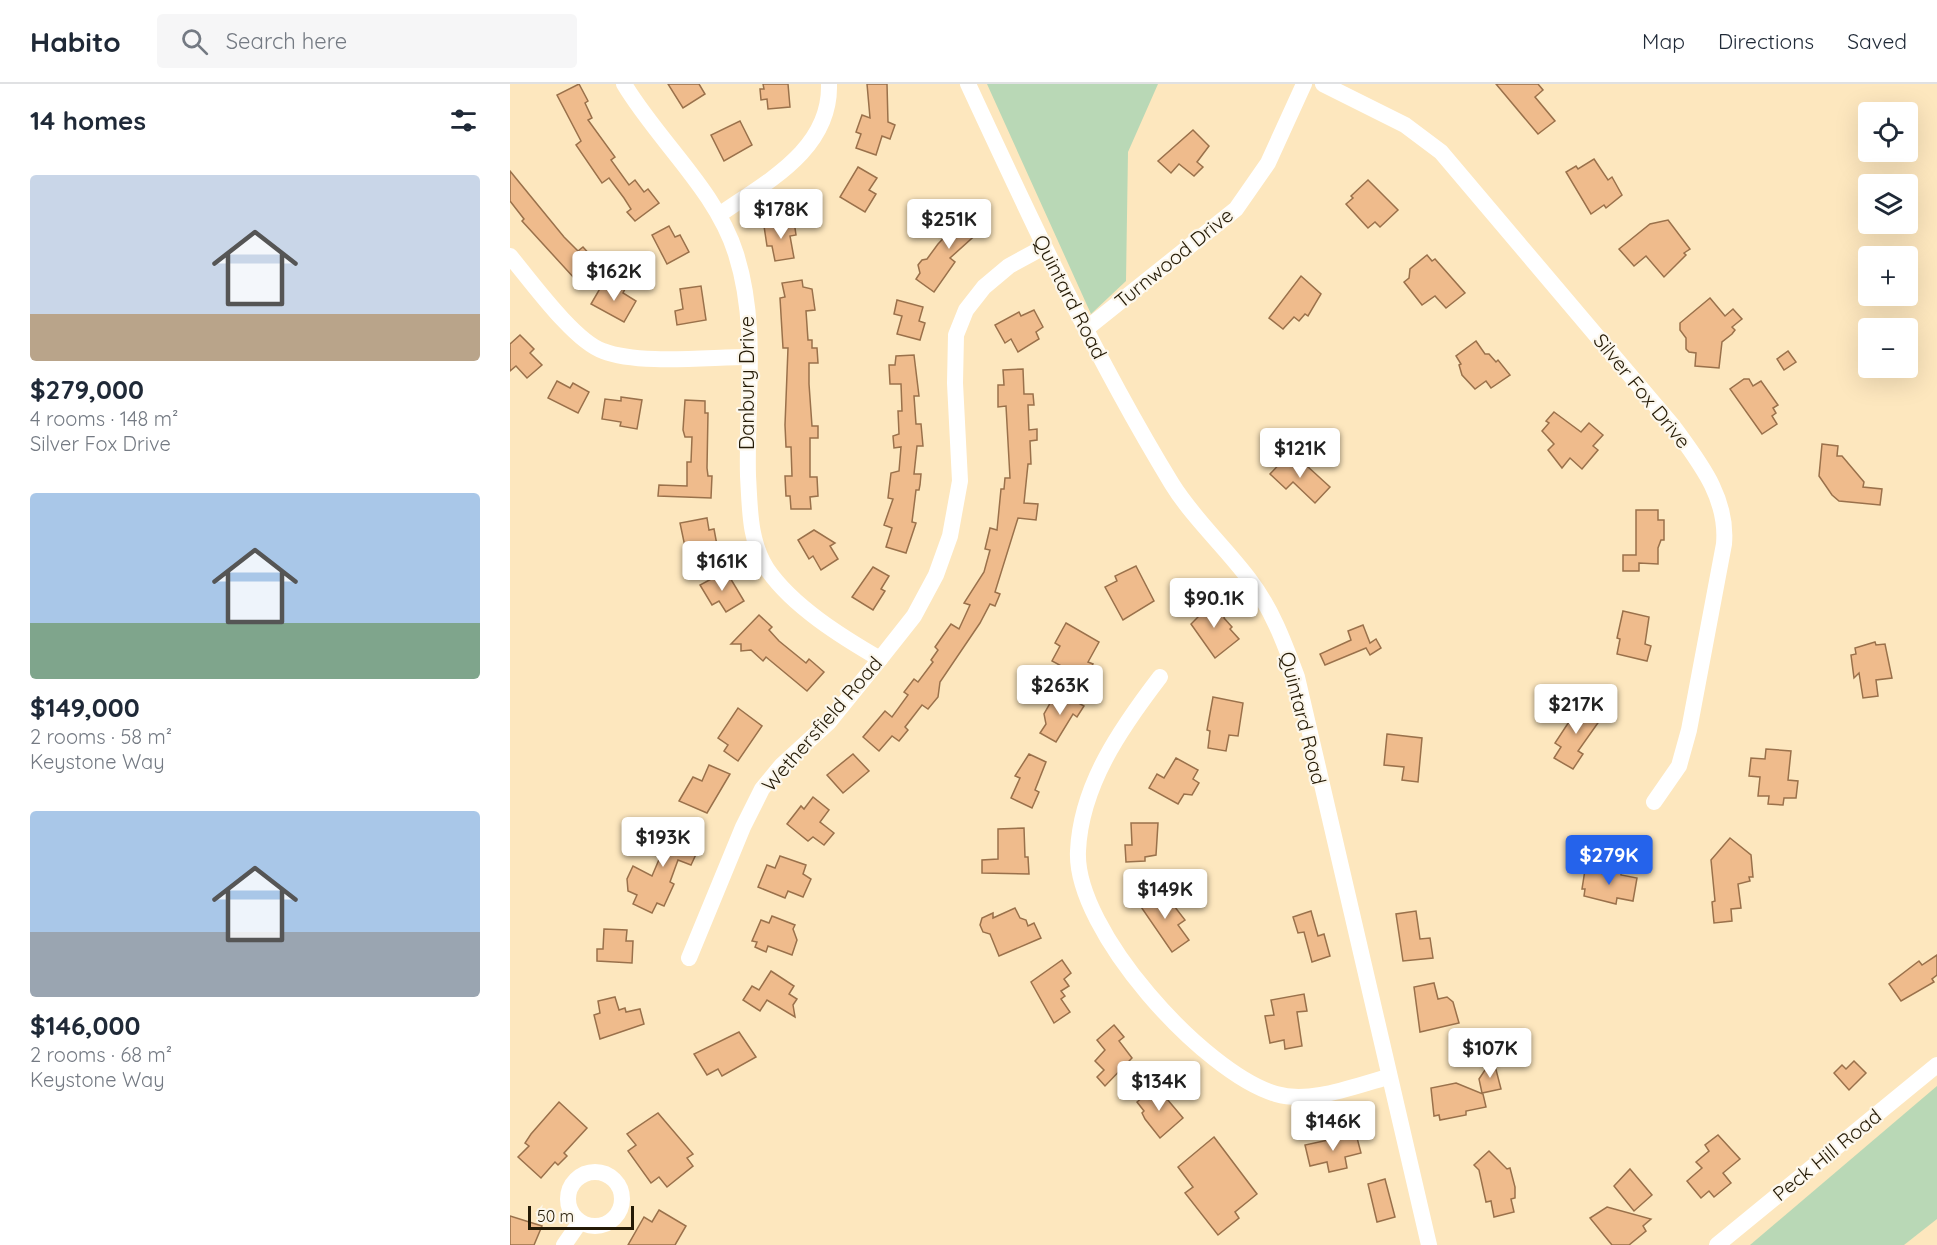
<!DOCTYPE html>
<meta charset="utf-8">
<style>
body{margin:0;font-family:Quicksand,sans-serif;background:#f6f6f7;color:#1f2937;height:100vh;display:flex;flex-direction:column;font-size:22px;white-space:nowrap}
*{box-sizing:border-box;margin:0}
p{font-size:20px;color:#747a83}
.icon{flex:none;width:33px;height:33px;fill:none;stroke:currentColor;stroke-width:2;stroke-linecap:round;stroke-linejoin:round}
.map{position:relative;flex:1;overflow:hidden}
.drawer{display:flex;flex-direction:column;background:#fff;width:510px}
.drawer>*{flex:none}
.fabs{position:absolute;left:1348px;top:18px;display:grid;gap:12px}
.fabs a{display:grid;place-items:center;width:60px;height:60px;border-radius:6px;background:#fff;box-shadow:0 6px 24px #0002;font-size:30px}
.scale{position:absolute;left:18px;bottom:15px;width:106px;box-sizing:border-box;padding-left:6px;border:3px solid #241a06;border-top:0;font-size:16px;line-height:21px;white-space:nowrap;color:#241a06;-webkit-text-stroke:4px #fcf7ec;paint-order:stroke}
.price{position:absolute;translate:-50% -51px;padding:0 14px;border-radius:6px;background:#fff;color:#222;font-size:20px;line-height:39px;filter:drop-shadow(0 2px 3px #0008)}
.price::after{content:'';position:absolute;left:50%;top:36px;width:18px;height:14px;margin-left:-9px;background:inherit;clip-path:polygon(0 0,100% 0,50% 100%)}
.price.current{background:#2563eb;color:#fff}
ul{padding:0;list-style:none}
li{display:grid;align-content:center;gap:12px;height:318px;padding:0 30px}
li span{display:grid;place-items:center;height:186px;border-radius:6px;color:#555}
li>.icon{margin-inline-start:auto}
span .icon{width:108px;height:108px;fill:#fffc;stroke-width:1}
li b{font-size:26px}
h2{display:flex;justify-content:space-between;align-items:center;height:72px;padding:0 30px;font-size:26px}
header{display:flex;align-items:center;gap:36px;box-sizing:border-box;height:84px;padding:0 30px;background:#fff;border-bottom:2px solid #e0e1e3}
header strong{font-size:28px}
nav{display:flex;gap:33px;margin-inline-start:auto;font-size:21px}
.search{width:420px;height:54px;background:#f6f6f7;display:flex;align-items:center;gap:15px;box-sizing:border-box;padding:0 21px;border-radius:6px;color:#747a83;font-size:22px}
main{display:flex;flex:1;min-height:0}
.map>svg:first-child{display:block}
.green{fill:#b9d8b6}
.building{fill:#efbb8c;stroke:#9a714b;stroke-width:1.5}
.lines{fill:none;stroke-linecap:round;stroke-linejoin:round}
.street{stroke:#fff;stroke-width:16}
.labels{text-anchor:middle;stroke-width:4.5;stroke-linejoin:round;paint-order:stroke}
.street-label{font-size:20px;fill:#241a06;stroke:#fcf7ec}
</style>
<header>
<strong>Habito</strong>
<div class="search"><svg class="icon" aria-label="search" viewBox="0 0 24 24"><circle cx="10" cy="10" r="6"/><path d="M15 15l6 6"/></svg>Search here</div>
<nav><a>Map</a><a>Directions</a><a>Saved</a></nav>
</header>
<main>
<section class="drawer">
<h2>14 homes<svg class="icon" aria-label="filters" viewBox="0 0 24 24"><path d="M4 7h16M4 17h16"/><circle cx="9" cy="7" r="2"/><circle cx="15" cy="17" r="2"/></svg></h2>
<ul>
<li><span style="background:linear-gradient(#c9d6e8 75%,#b9a48a 0)"><svg class="icon" aria-label="home" viewBox="0 0 24 24"><path d="M3 11l9-7 9 7M6 9v11h12V9"/></svg></span><div><b>$279,000</b><p>4 rooms · 148 m²</p><p>Silver Fox Drive</p></div></li>
<li><span style="background:linear-gradient(#a9c7e8 70%,#7fa58c 0)"><svg class="icon" aria-label="home" viewBox="0 0 24 24"><path d="M3 11l9-7 9 7M6 9v11h12V9"/></svg></span><div><b>$149,000</b><p>2 rooms · 58 m²</p><p>Keystone Way</p></div></li>
<li><span style="background:linear-gradient(#a9c7e8 65%,#9aa5b1 0)"><svg class="icon" aria-label="home" viewBox="0 0 24 24"><path d="M3 11l9-7 9 7M6 9v11h12V9"/></svg></span><div><b>$146,000</b><p>2 rooms · 68 m²</p><p>Keystone Way</p></div></li>
</ul>
</section>
<div class="map">
<svg width="1427" height="1161" viewBox="0 0 1427 1161">
<rect width="100%" height="100%" fill="#fde7be"/>
<g class="green">
<polygon points="477,0 648,0 618,68 616,197 581,230"/>
<polygon points="1427,1002 1427,1135 1394,1161 1240,1161"/>
</g>
<g class="building">
<polygon points="69,0 78,17 75,19 82,34 78,36 105,73 101,76 119,101 125,96 134,108 138,105 149,119 125,137 117,128 121,125 114,114 99,94 92,99 66,61 71,57 47,11"/>
<polygon points="158,0 189,0 195,10 173,24"/>
<polygon points="253,0 278,0 280,23 258,25 257,15 251,16 250,5 254,5"/>
<polygon points="357,0 377,0 378,38 385,41 380,55 372,52 366,71 346,64 351,50 346,48 352,31 360,34"/>
<polygon points="986,0 1028,0 1033,6 1025,13 1045,37 1028,50"/>
<polygon points="230,37 242,61 214,77 201,51"/>
<polygon points="683,46 699,62 687,78 693,83 684,92 669,80 661,89 648,77"/>
<polygon points="1084,75 1098,96 1102,93 1112,111 1096,124 1094,121 1081,130 1056,88 1066,82 1068,85"/>
<polygon points="348,83 367,94 359,106 366,110 355,128 330,113"/>
<polygon points="0,87 54,153 68,167 73,163 82,173 75,179 78,184 65,195 12,137 14,135 0,117"/>
<polygon points="858,96 888,126 870,143 865,138 858,144 836,120 843,114 841,112"/>
<polygon points="464,122 476,134 467,143 471,146 440,174 445,178 424,208 406,195 410,189 408,181 412,176 417,175 428,160"/>
<polygon points="1158,136 1180,165 1174,169 1176,171 1154,193 1136,172 1124,182 1109,165 1140,140"/>
<polygon points="284,137 286,151 280,152 284,174 265,177 262,162 257,162 254,142"/>
<polygon points="159,142 165,153 170,151 179,168 157,180 142,151"/>
<polygon points="917,171 922,177 925,175 955,209 936,224 925,212 912,221 894,198 899,194 900,185"/>
<polygon points="791,192 811,210 798,232 795,230 789,237 784,233 773,245 759,234"/>
<polygon points="292,196 293,203 302,205 305,226 296,227 298,256 302,256 302,264 307,264 308,279 299,279 299,300 302,342 308,342 308,354 300,354 300,393 307,393 308,412 300,413 301,425 281,425 280,412 276,412 275,392 282,392 281,363 276,363 275,341 278,264 273,264 270,214 275,213 272,199"/>
<polygon points="106,200 115,205 113,209 126,217 114,238 81,220 92,201 102,206"/>
<polygon points="191,202 196,236 167,241 165,227 173,225 170,205"/>
<polygon points="1200,214 1215,232 1223,225 1232,235 1222,243 1225,246 1222,250 1212,258 1209,284 1185,282 1186,269 1179,268 1176,265 1176,254 1170,246 1170,239"/>
<polygon points="387,216 413,223 409,237 415,239 410,256 387,250 392,232 384,230"/>
<polygon points="524,226 533,243 526,248 529,255 508,268 501,255 495,259 485,241 509,228 511,232"/>
<polygon points="10,251 24,265 20,269 32,281 17,294 6,282 0,287 0,260"/>
<polygon points="966,257 975,270 979,270 986,278 988,276 1000,291 981,304 976,297 965,305 952,291 949,281 951,280 946,272"/>
<polygon points="1278,267 1286,278 1274,286 1267,275"/>
<polygon points="404,271 409,312 404,312 406,340 411,340 413,362 407,362 404,390 411,390 410,401 409,406 406,406 402,438 406,439 396,469 376,463 382,444 374,441 383,415 378,414 381,389 389,387 391,363 384,364 383,352 389,350 388,327 392,327 391,300 380,300 379,281 385,281 386,272"/>
<polygon points="513,285 514,310 523,310 524,321 518,321 519,346 527,345 527,356 520,357 521,380 518,380 514,419 528,420 526,436 508,434 485,508 490,510 485,522 480,520 470,539 430,598 428,613 418,625 412,621 395,643 398,646 389,657 382,652 369,667 353,653 375,627 382,633 398,611 394,608 404,595 408,598 423,578 421,576 428,566 425,563 441,540 449,545 460,521 454,519 474,488 480,466 475,465 480,444 487,446 491,405 494,405 495,394 500,394 496,322 488,323 488,301 494,301 493,286"/>
<polygon points="1234,295 1239,295 1243,302 1251,297 1268,321 1263,324 1266,329 1262,332 1267,340 1252,350 1220,305"/>
<polygon points="47,297 60,304 63,299 79,308 68,329 38,314"/>
<polygon points="111,313 132,316 127,345 110,342 111,338 92,335 95,315 111,317"/>
<polygon points="175,316 195,317 195,329 198,329 197,384 198,392 202,392 201,414 148,412 149,401 177,402 177,378 181,378 182,353 175,353 173,346"/>
<polygon points="1044,328 1071,348 1079,339 1093,351 1083,362 1088,366 1072,385 1060,374 1052,384 1038,366 1044,360 1032,347 1039,339 1036,337"/>
<polygon points="1312,360 1328,362 1327,372 1332,372 1354,398 1353,403 1372,405 1370,421 1329,417 1322,411 1309,392"/>
<polygon points="776,373 792,387 797,382 820,403 805,419 783,398 776,405 760,390"/>
<polygon points="1126,426 1148,426 1148,436 1154,436 1154,456 1151,456 1148,464 1148,480 1129,479 1129,487 1113,487 1113,471 1126,471"/>
<polygon points="197,434 199,446 204,445 209,472 178,477 170,439"/>
<polygon points="304,446 325,459 320,462 328,475 311,486 303,472 299,475 288,456"/>
<polygon points="626,482 644,517 613,536 595,503 607,497 605,492"/>
<polygon points="363,483 379,492 371,505 375,507 363,526 342,513"/>
<polygon points="216,487 234,517 216,528 209,517 202,521 190,501"/>
<polygon points="701,515 715,530 714,534 722,543 720,545 729,555 705,574 681,540 691,530 689,527"/>
<polygon points="1113,527 1139,533 1135,560 1141,562 1137,577 1107,570 1110,555 1107,554"/>
<polygon points="249,531 262,543 259,546 269,557 296,579 299,575 314,588 297,607 256,573 253,577 241,566 231,567 231,560 221,560"/>
<polygon points="556,539 589,558 578,578 583,580 575,595 542,577 550,562 545,559"/>
<polygon points="853,541 860,559 866,555 871,564 860,571 856,564 815,581 810,570 841,556 838,547"/>
<polygon points="1365,558 1366,561 1375,560 1382,594 1366,596 1368,612 1353,614 1349,589 1344,594 1341,571 1346,570 1345,564"/>
<polygon points="552,610 574,622 567,633 563,630 546,658 530,649 536,640 534,630 543,614 550,614"/>
<polygon points="703,613 733,619 728,652 719,651 716,667 698,664 700,647 697,646"/>
<polygon points="1072,618 1091,630 1088,635 1090,636 1068,667 1073,670 1063,685 1044,674 1051,663 1045,659"/>
<polygon points="228,624 252,642 228,677 214,667 218,661 208,654"/>
<polygon points="877,650 912,654 908,698 892,696 894,683 874,681"/>
<polygon points="1256,665 1281,667 1278,696 1288,697 1286,714 1274,714 1273,721 1258,720 1259,712 1248,712 1250,693 1239,692 1241,674 1255,675"/>
<polygon points="343,670 359,687 333,709 317,691"/>
<polygon points="519,670 536,678 525,706 529,708 522,724 501,714 510,694 505,692"/>
<polygon points="666,674 688,686 683,695 689,699 682,711 674,710 668,720 639,704 647,690 654,694"/>
<polygon points="199,681 220,690 197,729 169,717 183,693 192,697"/>
<polygon points="303,713 319,726 310,738 324,749 314,761 303,753 298,757 277,740 291,722 294,725"/>
<polygon points="156,737 189,751 183,764 188,766 181,781 168,776 160,798 164,800 154,822 147,819 142,829 123,820 127,811 118,807 117,795 123,782 142,792 156,759 149,754"/>
<polygon points="621,739 648,739 646,771 635,773 635,777 616,778 615,761 622,761"/>
<polygon points="514,744 515,773 518,773 519,790 472,789 472,776 488,775 488,745"/>
<polygon points="1220,754 1241,771 1243,793 1239,793 1240,797 1228,800 1231,824 1221,825 1222,837 1204,839 1202,818 1205,817 1201,776"/>
<polygon points="270,772 296,781 293,790 301,795 293,813 278,807 275,814 248,803 257,781 265,784"/>
<polygon points="1101,784 1111,786 1111,791 1127,794 1123,817 1107,814 1106,820 1074,812 1075,805 1072,805 1075,786 1100,791"/>
<polygon points="647,807 653,815 661,818 675,836 668,841 679,856 662,868 629,820"/>
<polygon points="505,824 510,834 516,836 518,842 524,839 531,854 489,872 480,850 473,848 470,841 472,834 483,829 483,834"/>
<polygon points="801,827 808,852 814,850 820,872 802,878 794,848 788,849 783,833"/>
<polygon points="906,827 910,855 920,854 923,874 893,877 886,830"/>
<polygon points="262,832 285,841 283,845 287,856 282,871 258,862 256,868 245,863 247,858 242,857 251,836 259,839"/>
<polygon points="94,845 117,846 116,857 123,857 122,879 87,877 87,865 93,865"/>
<polygon points="1427,871 1427,891 1422,895 1424,898 1391,917 1379,900 1409,877 1412,881"/>
<polygon points="552,876 561,889 554,895 559,902 551,907 555,912 551,915 560,928 544,939 521,898"/>
<polygon points="261,887 284,902 279,910 287,915 283,921 285,933 257,916 250,927 233,916 242,902 249,906"/>
<polygon points="924,899 928,915 937,913 943,918 949,939 910,948 904,903"/>
<polygon points="794,910 797,927 787,928 792,962 775,965 774,956 760,959 755,932 764,931 761,916"/>
<polygon points="105,913 109,926 115,924 116,928 130,925 134,940 90,955 84,931 90,929 88,917"/>
<polygon points="604,941 614,953 609,957 622,974 595,1002 587,993 594,986 585,977 595,966 587,956"/>
<polygon points="229,948 246,973 212,992 208,985 197,991 184,970"/>
<polygon points="983,974 991,1005 972,1009 969,995"/>
<polygon points="1344,977 1356,989 1339,1006 1324,989 1332,981 1336,985"/>
<polygon points="946,999 973,1010 976,1023 956,1027 956,1031 930,1036 929,1031 924,1032 921,1004"/>
<polygon points="646,1002 673,1034 650,1054 635,1035 632,1029 634,1027 627,1018"/>
<polygon points="49,1018 77,1044 54,1069 57,1072 48,1081 45,1078 31,1094 8,1073 19,1062 15,1059 21,1050"/>
<polygon points="148,1029 183,1070 177,1074 183,1082 157,1103 149,1093 141,1099 118,1067 126,1061 117,1050"/>
<polygon points="846,1050 851,1069 835,1073 837,1084 819,1088 817,1078 800,1082 795,1061"/>
<polygon points="1208,1051 1230,1075 1213,1089 1221,1099 1204,1113 1199,1107 1191,1114 1177,1097 1192,1084 1186,1078 1199,1067 1195,1061"/>
<polygon points="704,1053 747,1110 725,1128 729,1134 708,1151 675,1109 683,1103 668,1083"/>
<polygon points="979,1067 997,1085 1000,1084 1005,1103 1005,1114 1001,1115 1004,1128 984,1133 981,1117 976,1118 969,1086 964,1081"/>
<polygon points="1120,1085 1142,1111 1124,1127 1104,1102"/>
<polygon points="875,1095 885,1133 867,1138 858,1100"/>
<polygon points="1097,1123 1141,1135 1133,1142 1136,1147 1119,1161 1102,1161 1080,1134"/>
<polygon points="149,1126 176,1142 165,1161 118,1161 134,1133 142,1138"/>
<polygon points="0,1132 32,1142 24,1161 0,1161"/>
</g>
<g class="lines">
<g class="street">
<path d="M114,0C148,57 206,106 226,170C249,242 236,319 238,392C240,424 239,457 257,485C282,522 332,553 370,575"/>
<path d="M458,0C521,136 584,272 662,400C683,434 715,463 739,495C762,525 774,558 787,593L919,1161"/>
<path d="M813,0L895,41L931,68L1163,342C1189,378 1218,413 1214,460L1179,646L1169,682L1144,718"/>
<path d="M209,131C256,98 321,66 319,0"/>
<path d="M0,172C21,197 64,257 93,267C129,281 199,273 239,273"/>
<polyline points="576,245 726,125 758,79 794,0"/>
<path d="M650,593C611,644 571,701 568,767C564,846 694,989 766,1010C801,1020 844,1002 878,993"/>
<polyline points="179,874 233,743 252,705 271,682 319,638 370,575 404,532 426,491 440,452 450,397 445,299 446,251 456,226 474,203 499,182 534,163"/>
<circle cx="85" cy="1115" r="27"/>
<polyline points="54,1161 70,1138"/>
<polyline points="1207,1161 1427,981"/>
</g>
</g>
<g class="labels">
<g class="street-label">
<text transform="translate(664 174) rotate(-39)" y="7">Turnwood Drive</text>
<text transform="translate(560 213) rotate(63)" y="7">Quintard Road</text>
<text transform="translate(237 299) rotate(-90)" y="7">Danbury Drive</text>
<text transform="translate(1132 307) rotate(51)" y="7">Silver Fox Drive</text>
<text transform="translate(793 634) rotate(76)" y="7">Quintard Road</text>
<text transform="translate(312 640) rotate(-49)" y="7">Wethersfield Road</text>
<text transform="translate(1317 1071) rotate(-39)" y="7">Peck Hill Road</text>
</g>
</g>
</svg>
<div class="fabs">
<a><svg class="icon" aria-label="locate" viewBox="0 0 24 24"><circle cx="12" cy="12" r="6"/><path d="M12 2v4M12 18v4M2 12h4M18 12h4"/></svg></a>
<a><svg class="icon" aria-label="layers" viewBox="0 0 24 24"><path d="M12 4l9 5-9 5-9-5zM3 14l9 5 9-5"/></svg></a>
<a>+</a>
<a>−</a>
</div>
<div class="scale">50 m</div>
<b class="price" style="left:271px;top:156px">$178K</b>
<b class="price" style="left:439px;top:166px">$251K</b>
<b class="price" style="left:104px;top:218px">$162K</b>
<b class="price" style="left:790px;top:395px">$121K</b>
<b class="price" style="left:212px;top:508px">$161K</b>
<b class="price" style="left:704px;top:545px">$90.1K</b>
<b class="price" style="left:550px;top:632px">$263K</b>
<b class="price" style="left:1066px;top:651px">$217K</b>
<b class="price" style="left:153px;top:784px">$193K</b>
<b class="price current" style="left:1099px;top:802px">$279K</b>
<b class="price" style="left:655px;top:836px">$149K</b>
<b class="price" style="left:980px;top:995px">$107K</b>
<b class="price" style="left:649px;top:1028px">$134K</b>
<b class="price" style="left:823px;top:1068px">$146K</b>
</div>
</main>
